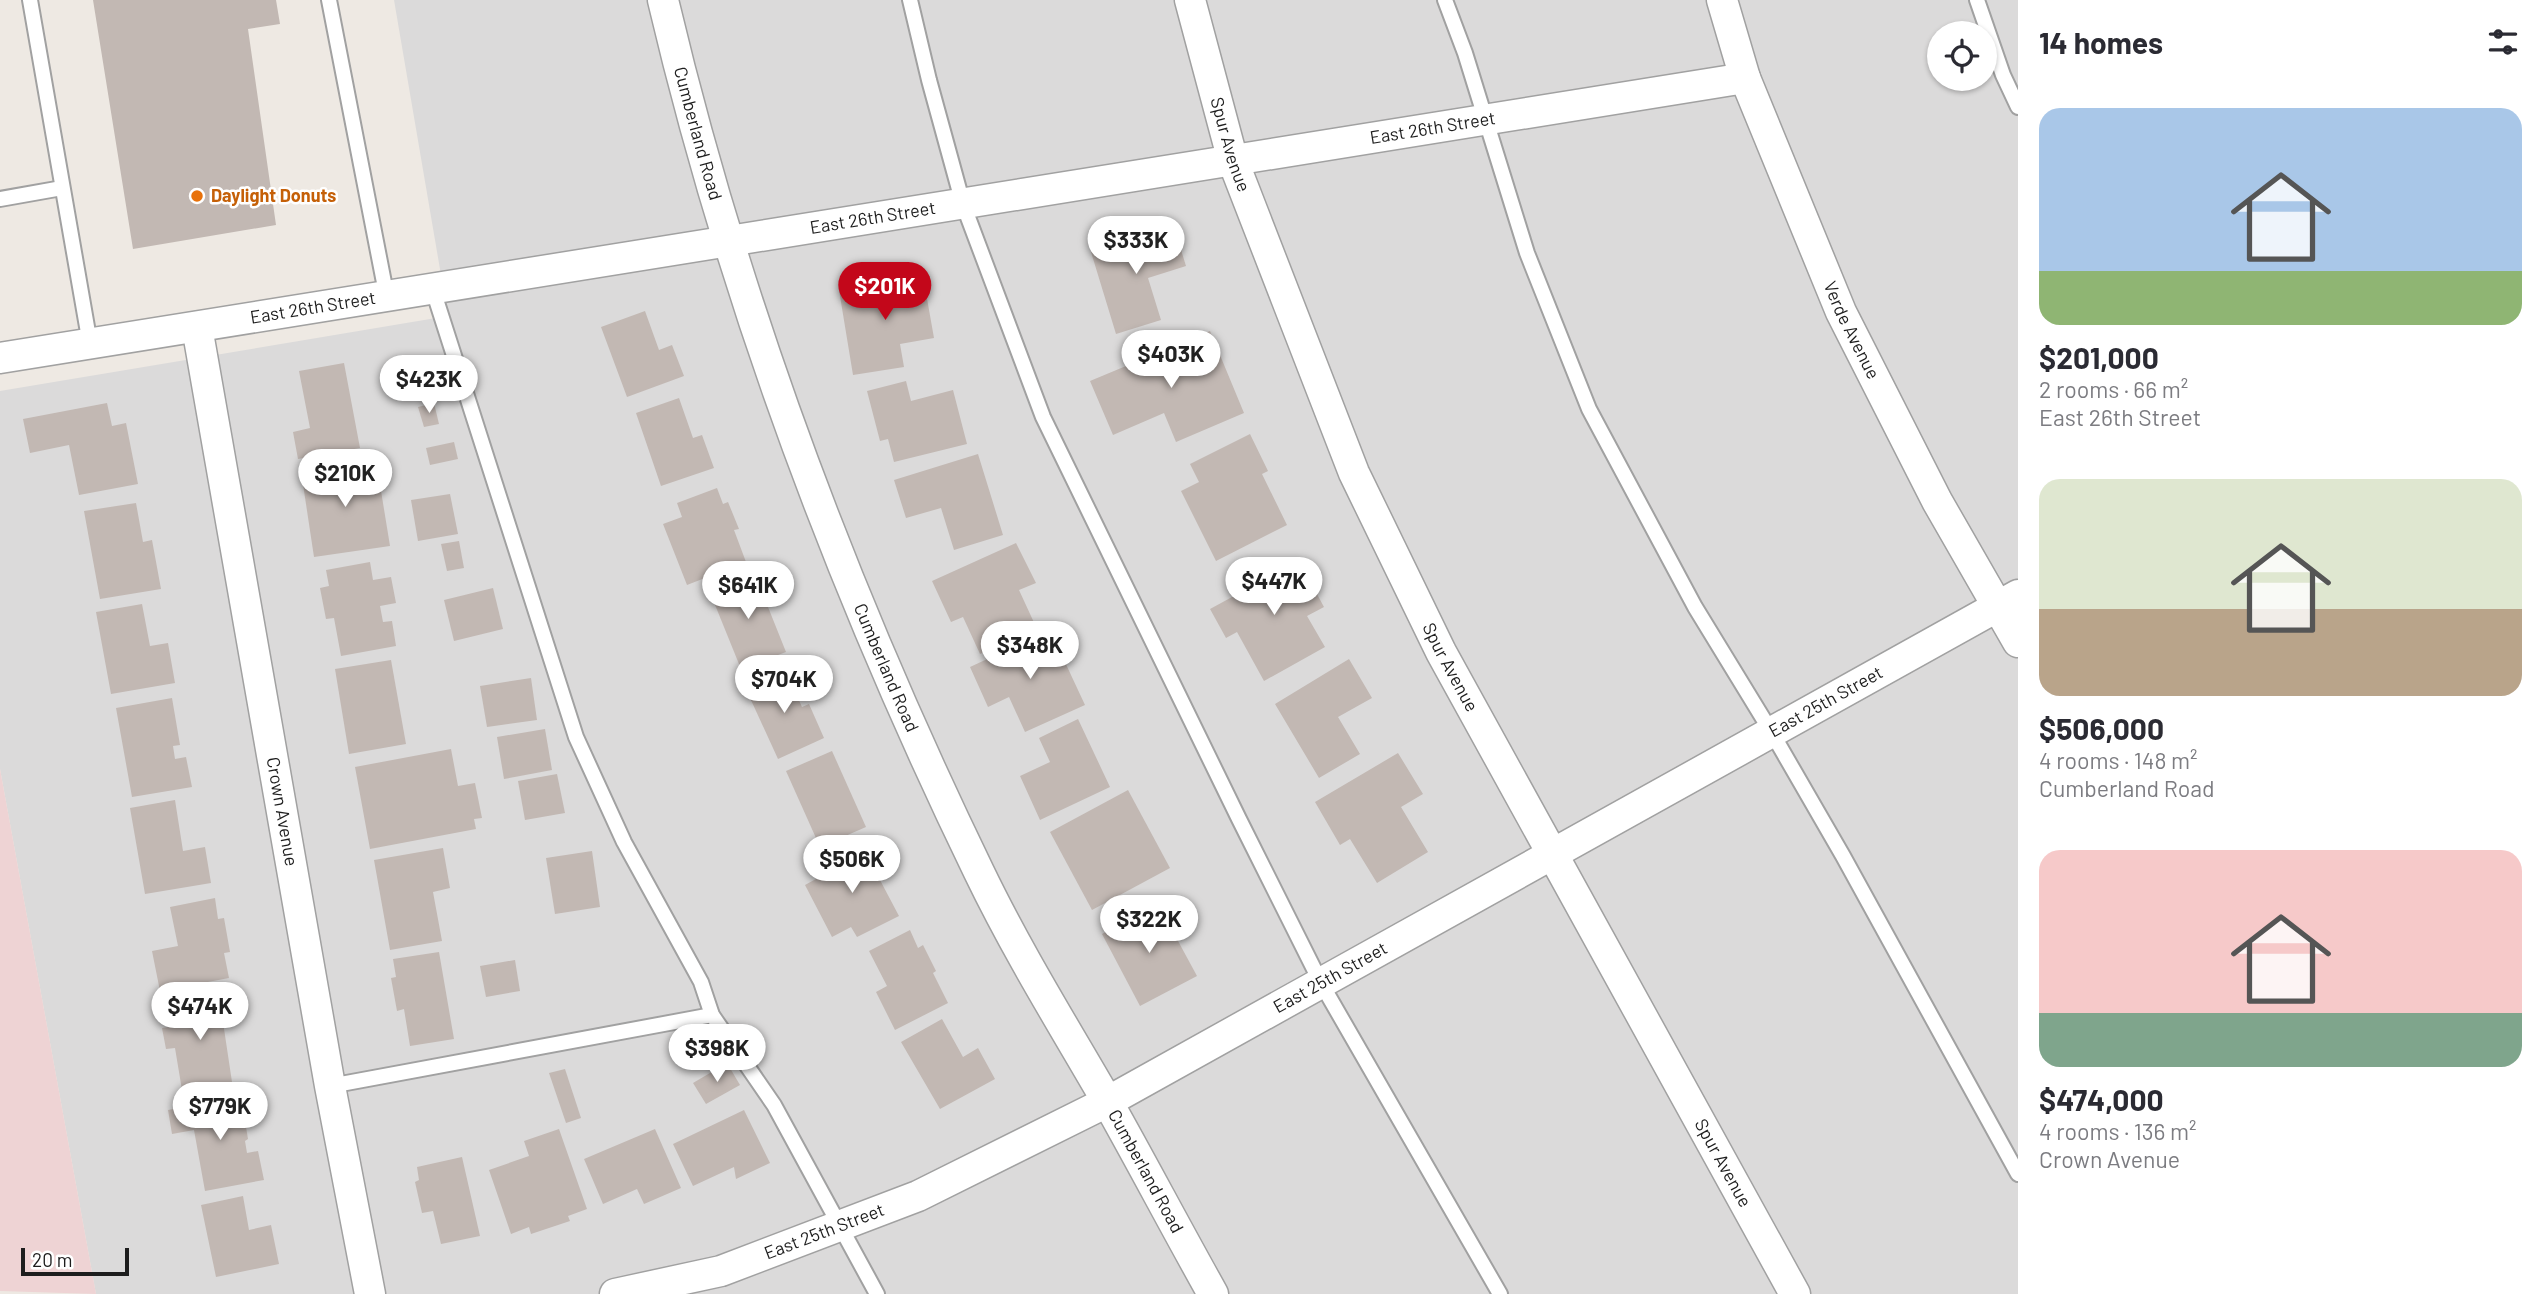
<!DOCTYPE html>
<meta charset="utf-8">
<style>
body{margin:0;font-family:Barlow,sans-serif;background:#f2f2f3;color:#2b2b33;height:100vh;display:flex;flex-direction:column;font-size:26px;white-space:nowrap}
*{box-sizing:border-box;margin:0}
p{font-size:23px;color:#7c7c81}
.icon{flex:none;width:38px;height:38px;fill:none;stroke:currentColor;stroke-width:2;stroke-linecap:round;stroke-linejoin:round}
.map{position:relative;flex:1;overflow:hidden}
.sheet{display:flex;flex-direction:column;background:#fff;width:525px}
.sheet>*{flex:none}
.fabs{position:absolute;left:1927px;top:21px;display:grid;gap:14px}
.fabs a{display:grid;place-items:center;width:70px;height:70px;border-radius:50%;background:#fff;box-shadow:0 2px 5px #0004;font-size:35px}
.scale{position:absolute;left:21px;bottom:18px;width:108px;box-sizing:border-box;padding-left:7px;border:4px solid #1d1d1d;border-top:0;font-size:19px;line-height:24px;white-space:nowrap;color:#1d1d1d;-webkit-text-stroke:5px #fff;paint-order:stroke}
.price{position:absolute;translate:-50% -60px;padding:0 16px;border-radius:24px;background:#fff;color:#222;font-size:23px;line-height:46px;filter:drop-shadow(0 2px 4px #0008)}
.price::after{content:'';position:absolute;left:50%;top:42px;width:21px;height:16px;margin-left:-10px;background:inherit;clip-path:polygon(0 0,100% 0,50% 100%)}
.price.current{background:#c3071a;color:#fff}
ul{padding:0;list-style:none}
li{display:grid;align-content:center;gap:14px;height:371px;padding:0 21px}
li span{display:grid;place-items:center;height:217px;border-radius:21px;color:#555}
li>.icon{margin-inline-start:auto}
span .icon{width:126px;height:126px;fill:#fffc;stroke-width:1}
li b{font-size:30px}
h2{display:flex;justify-content:space-between;align-items:center;height:84px;padding:0 21px;font-size:30px}
main{display:flex;flex:1;min-height:0}
.map>svg:first-child{display:block}
.residential{fill:#dbdada;fill-rule:evenodd}
.commercial{fill:#eed3d4}
.building{fill:#c2b8b3}
.lines{fill:none;stroke-linecap:round;stroke-linejoin:round}
.lane-casing{stroke:#a1a1a1;stroke-width:18}
.street-casing{stroke:#a1a1a1;stroke-width:33}
.lane{stroke:#fff;stroke-width:14}
.street{stroke:#fff;stroke-width:30}
.food-dot{fill:#e8710a;stroke:#fff;stroke-width:2.5}
.labels{text-anchor:middle;stroke-width:5;stroke-linejoin:round;paint-order:stroke}
.street-label{font-size:18px;fill:#1d1d1d;stroke:#fff}
.food-label{font-size:18px;font-weight:bold;fill:#c56008;stroke:#fff;text-anchor:start}
</style>
<main>
<div class="map">
<svg width="2018" height="1294" viewBox="0 0 2018 1294">
<rect width="100%" height="100%" fill="#eee9e3"/>
<path class="residential" d="M394,0H2018V1294H96L0,769V391L448,316ZM1939,33H1984V79H1939Z"/>
<polygon class="commercial" points="0,769 96,1294 0,1291"/>
<g class="building">
<polygon points="93,0 276,0 280,24 248,29 276,225 133,249"/>
<polygon points="1174,227 1186,266 1148,278 1161,320 1116,334 1091,252"/>
<polygon points="923,276 934,338 900,344 904,367 853,375 839,290"/>
<polygon points="645,311 659,350 672,345 684,376 627,397 601,327"/>
<polygon points="1210,331 1244,413 1176,442 1164,413 1113,435 1090,381"/>
<polygon points="344,363 360,448 298,459 293,432 310,428 299,371"/>
<polygon points="906,381 911,401 953,390 967,444 894,462 888,439 880,441 867,391"/>
<polygon points="679,398 693,438 702,435 714,468 661,486 636,413"/>
<polygon points="107,403 112,426 126,423 138,484 79,495 69,445 30,453 23,419"/>
<polygon points="434,403 439,424 424,427 418,407"/>
<polygon points="1250,434 1268,471 1262,474 1287,525 1216,561 1181,491 1199,482 1190,464"/>
<polygon points="454,442 458,459 430,465 426,448"/>
<polygon points="978,454 1003,535 954,550 941,508 906,518 894,480"/>
<polygon points="376,460 390,546 314,557 301,471"/>
<polygon points="717,488 723,504 728,502 739,529 734,530 746,562 687,585 663,524 682,517 677,503"/>
<polygon points="450,494 458,534 418,541 411,500"/>
<polygon points="136,503 143,542 152,540 161,589 100,599 84,511"/>
<polygon points="459,541 464,568 447,571 441,544"/>
<polygon points="1016,543 1036,583 1019,590 1037,629 980,654 963,617 951,622 932,581"/>
<polygon points="1273,557 1281,570 1299,561 1324,607 1307,616 1325,647 1264,681 1237,632 1226,638 1210,609 1256,584 1248,570"/>
<polygon points="370,562 373,580 391,577 396,603 380,606 383,622 392,621 396,646 341,656 334,618 326,619 320,588 329,586 326,570"/>
<polygon points="754,572 786,652 741,669 709,590"/>
<polygon points="493,588 503,629 454,641 444,600"/>
<polygon points="142,604 150,646 168,643 175,683 111,694 96,612"/>
<polygon points="1050,630 1085,705 1025,732 1009,697 988,707 970,667"/>
<polygon points="1349,659 1372,698 1338,717 1360,754 1319,778 1275,704"/>
<polygon points="391,660 406,744 349,754 335,669"/>
<polygon points="785,669 802,707 809,704 824,738 778,759 745,687"/>
<polygon points="531,678 537,720 487,727 480,686"/>
<polygon points="172,698 180,745 173,746 175,759 186,757 192,787 132,797 116,708"/>
<polygon points="1078,719 1110,787 1040,820 1020,776 1050,762 1039,738"/>
<polygon points="545,729 552,770 504,779 497,737"/>
<polygon points="451,749 458,786 475,783 482,818 474,819 476,829 370,849 355,767"/>
<polygon points="832,751 866,827 820,847 786,771"/>
<polygon points="1398,753 1423,794 1401,807 1428,852 1377,883 1350,839 1340,845 1315,802"/>
<polygon points="557,774 565,813 525,820 518,781"/>
<polygon points="1128,790 1170,868 1092,910 1050,832"/>
<polygon points="175,800 183,851 205,847 211,883 145,894 130,808"/>
<polygon points="862,846 899,916 857,937 851,927 832,937 805,885 825,874 821,867"/>
<polygon points="443,848 450,888 433,892 442,941 390,950 374,860"/>
<polygon points="592,851 600,907 555,914 546,858"/>
<polygon points="215,898 218,919 224,918 230,952 224,953 229,978 160,991 152,951 178,946 170,907"/>
<polygon points="1158,904 1197,976 1140,1006 1102,934"/>
<polygon points="910,930 918,948 923,945 936,971 933,973 948,1003 895,1030 876,992 887,986 869,951"/>
<polygon points="439,952 454,1039 410,1046 404,1009 397,1011 391,978 396,977 393,959"/>
<polygon points="515,960 520,991 486,997 480,966"/>
<polygon points="232,997 235,1020 223,1022 232,1082 182,1090 175,1048 166,1049 162,1028 169,1027 167,1007"/>
<polygon points="942,1019 963,1057 978,1048 995,1079 940,1109 901,1042"/>
<polygon points="727,1063 740,1085 706,1104 693,1083"/>
<polygon points="565,1069 581,1118 566,1123 549,1073"/>
<polygon points="241,1097 248,1139 245,1141 247,1153 258,1151 264,1180 205,1191 194,1130 172,1134 168,1110"/>
<polygon points="744,1110 770,1163 736,1179 734,1167 693,1186 673,1144"/>
<polygon points="559,1129 587,1209 568,1216 570,1221 531,1234 529,1227 511,1234 489,1170 529,1156 524,1141"/>
<polygon points="655,1129 681,1188 644,1204 637,1189 603,1204 584,1159"/>
<polygon points="462,1157 480,1236 441,1244 433,1211 422,1213 415,1182 419,1180 417,1167"/>
<polygon points="243,1196 249,1230 271,1225 279,1264 216,1277 201,1205"/>
</g>
<g class="lines">
<defs>
<g id="lane">
<polyline points="30,0 90,344"/>
<polyline points="329,0 387,298"/>
<polyline points="910,0 929,80 963,204 1043,417 1239,819 1321,983 1500,1294"/>
<polyline points="1445,0 1465,53 1527,253 1589,409 1695,607 1772,733 1843,856 2018,1174"/>
<polyline points="1977,0 2003,75 2018,107"/>
<polyline points="0,199 62,188"/>
<polyline points="433,290 576,737 624,842 701,982 712,1015 774,1105 877,1294"/>
<polyline points="330,1086 712,1015"/>
</g>
<g id="street">
<path id="s1" d="M663,0C734,301 844,594 979,872C1017,951 1063,1025 1107,1101C1143,1165 1177,1230 1213,1294"/>
<path id="s2" d="M1190,0L1233,161L1354,473L1441,652L1795,1294"/>
<path id="s3" d="M1722,0L1745,78L1841,312L1937,501L2018,642"/>
<path id="s4" d="M197,327L330,1086L370,1294"/>
<path id="s5" d="M0,358L1745,78"/>
<path id="s6" d="M615,1294L721,1271L918,1196L1107,1102L2018,595"/>
</g>
</defs>
<use href="#lane" class="lane-casing"/>
<use href="#street" class="street-casing"/>
<use href="#lane" class="lane"/>
<use href="#street" class="street"/>
</g>
<circle class="food-dot" cx="197" cy="196" r="7"/>
<g class="labels">
<g class="street-label">
<text dy="6" stroke="none"><textPath href="#s5" startOffset="1451">East 26th Street</textPath></text>
<text dy="6" stroke="none"><textPath href="#s1" startOffset="138">Cumberland Road</textPath></text>
<text dy="6" stroke="none"><textPath href="#s2" startOffset="150">Spur Avenue</textPath></text>
<text dy="6" stroke="none"><textPath href="#s5" startOffset="884">East 26th Street</textPath></text>
<text dy="6" stroke="none"><textPath href="#s5" startOffset="317">East 26th Street</textPath></text>
<text dy="6" stroke="none"><textPath href="#s3" startOffset="355">Verde Avenue</textPath></text>
<text dy="6" stroke="none"><textPath href="#s2" startOffset="718">Spur Avenue</textPath></text>
<text dy="6" stroke="none"><textPath href="#s1" startOffset="705">Cumberland Road</textPath></text>
<text dy="6" stroke="none"><textPath href="#s6" startOffset="1353">East 25th Street</textPath></text>
<text dy="6" stroke="none"><textPath href="#s4" startOffset="492">Crown Avenue</textPath></text>
<text dy="6" stroke="none"><textPath href="#s6" startOffset="786">East 25th Street</textPath></text>
<text dy="6" stroke="none"><textPath href="#s2" startOffset="1284">Spur Avenue</textPath></text>
<text dy="6" stroke="none"><textPath href="#s1" startOffset="1272">Cumberland Road</textPath></text>
<text dy="6" stroke="none"><textPath href="#s6" startOffset="219">East 25th Street</textPath></text>
</g>
<g class="food-label">
<text x="211" y="202">Daylight Donuts</text>
</g>
</g>
</svg>
<div class="fabs">
<a><svg class="icon" aria-label="locate" viewBox="0 0 24 24"><circle cx="12" cy="12" r="6"/><path d="M12 2v4M12 18v4M2 12h4M18 12h4"/></svg></a>
</div>
<div class="scale">20 m</div>
<b class="price" style="left:1136px;top:276px">$333K</b>
<b class="price current" style="left:885px;top:322px">$201K</b>
<b class="price" style="left:1171px;top:390px">$403K</b>
<b class="price" style="left:429px;top:415px">$423K</b>
<b class="price" style="left:345px;top:509px">$210K</b>
<b class="price" style="left:1274px;top:617px">$447K</b>
<b class="price" style="left:748px;top:621px">$641K</b>
<b class="price" style="left:1030px;top:681px">$348K</b>
<b class="price" style="left:784px;top:715px">$704K</b>
<b class="price" style="left:852px;top:895px">$506K</b>
<b class="price" style="left:1149px;top:955px">$322K</b>
<b class="price" style="left:200px;top:1042px">$474K</b>
<b class="price" style="left:717px;top:1084px">$398K</b>
<b class="price" style="left:220px;top:1142px">$779K</b>
</div>
<section class="sheet">
<h2>14 homes<svg class="icon" aria-label="filters" viewBox="0 0 24 24"><path d="M4 7h16M4 17h16"/><circle cx="9" cy="7" r="2"/><circle cx="15" cy="17" r="2"/></svg></h2>
<ul>
<li><span style="background:linear-gradient(#a9c7e8 75%,#8fb573 0)"><svg class="icon" aria-label="home" viewBox="0 0 24 24"><path d="M3 11l9-7 9 7M6 9v11h12V9"/></svg></span><div><b>$201,000</b><p>2 rooms · 66 m²</p><p>East 26th Street</p></div></li>
<li><span style="background:linear-gradient(#dfe7d0 60%,#b9a48a 0)"><svg class="icon" aria-label="home" viewBox="0 0 24 24"><path d="M3 11l9-7 9 7M6 9v11h12V9"/></svg></span><div><b>$506,000</b><p>4 rooms · 148 m²</p><p>Cumberland Road</p></div></li>
<li><span style="background:linear-gradient(#f6c9c9 75%,#7fa58c 0)"><svg class="icon" aria-label="home" viewBox="0 0 24 24"><path d="M3 11l9-7 9 7M6 9v11h12V9"/></svg></span><div><b>$474,000</b><p>4 rooms · 136 m²</p><p>Crown Avenue</p></div></li>
</ul>
</section>
</main>
